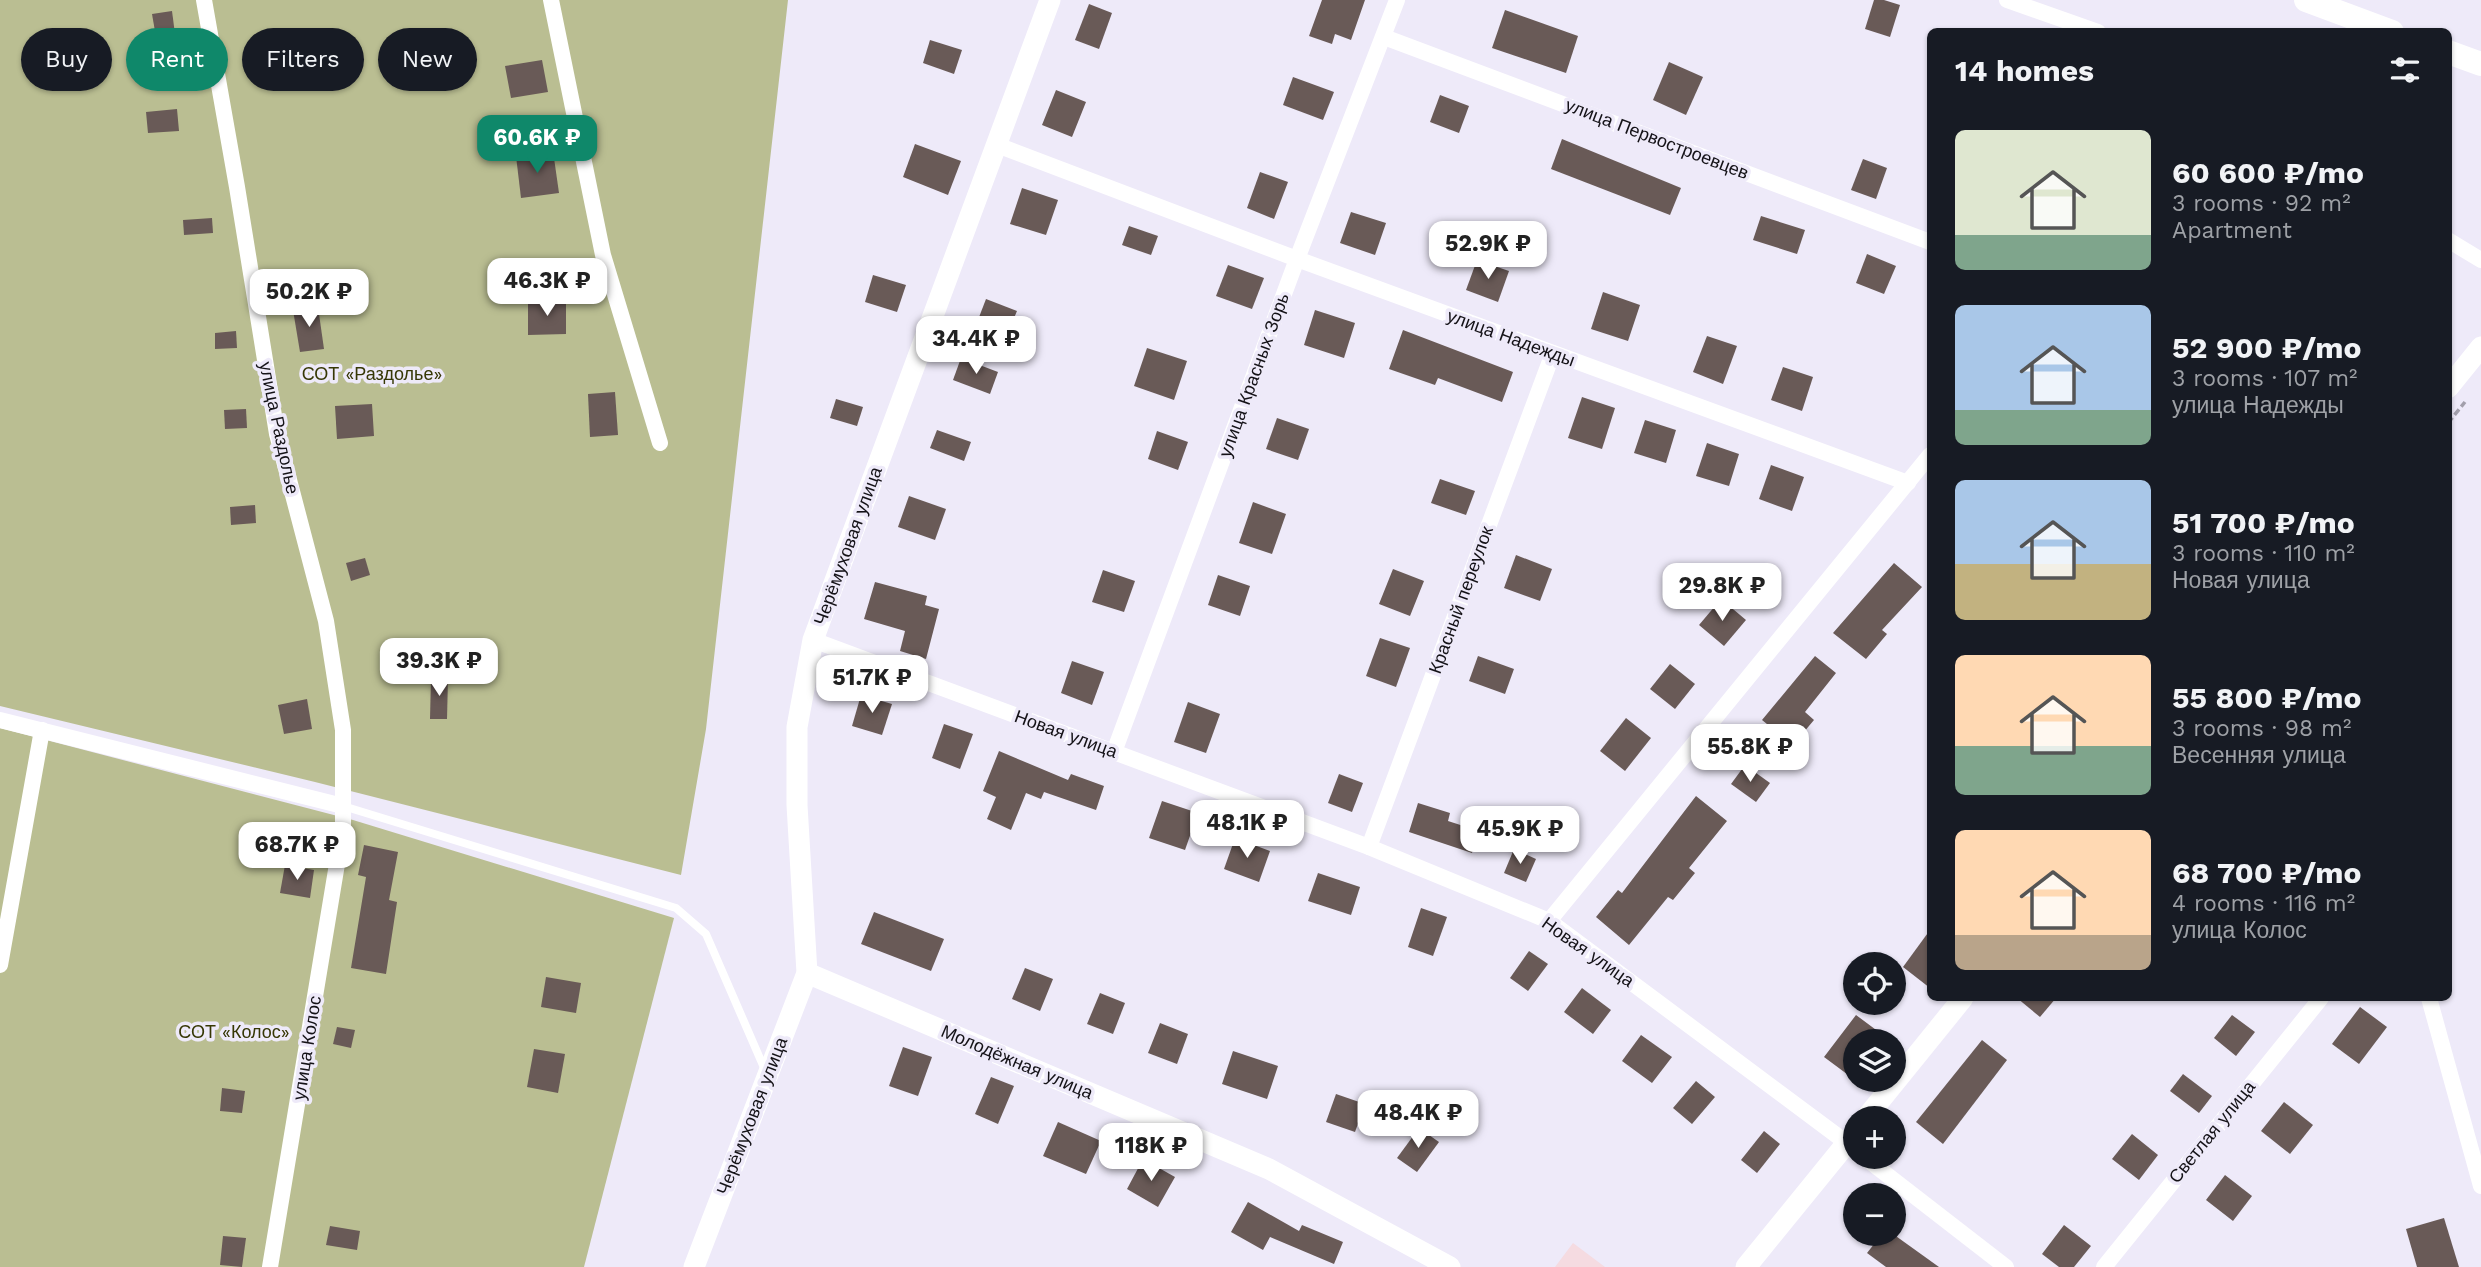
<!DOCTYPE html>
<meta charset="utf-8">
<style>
body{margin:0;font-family:"Work Sans",sans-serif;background:#242831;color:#f1f3f6;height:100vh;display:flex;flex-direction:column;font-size:26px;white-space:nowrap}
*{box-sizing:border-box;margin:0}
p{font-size:23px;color:#9ea1a6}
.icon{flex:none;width:38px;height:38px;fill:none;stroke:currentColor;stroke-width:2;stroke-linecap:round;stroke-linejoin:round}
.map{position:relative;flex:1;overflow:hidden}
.panel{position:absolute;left:1927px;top:28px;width:525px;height:973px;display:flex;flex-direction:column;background:#171b24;border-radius:10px;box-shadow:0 2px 5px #0004}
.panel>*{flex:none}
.top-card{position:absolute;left:21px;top:28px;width:665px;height:63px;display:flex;gap:14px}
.fabs{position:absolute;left:1843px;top:952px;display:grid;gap:14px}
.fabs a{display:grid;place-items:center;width:63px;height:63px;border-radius:50%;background:#171b24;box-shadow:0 2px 5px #0004;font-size:35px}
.price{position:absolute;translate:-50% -60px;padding:0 16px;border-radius:14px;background:#fff;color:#222;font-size:23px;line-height:46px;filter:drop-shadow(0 2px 4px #0008)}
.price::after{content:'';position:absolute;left:50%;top:42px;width:21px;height:16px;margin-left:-10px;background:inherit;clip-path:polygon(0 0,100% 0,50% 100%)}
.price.on{background:#0f886a;color:#fff}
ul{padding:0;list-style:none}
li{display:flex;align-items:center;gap:21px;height:175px;padding:0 28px}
li span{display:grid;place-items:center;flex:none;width:196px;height:140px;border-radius:10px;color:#555}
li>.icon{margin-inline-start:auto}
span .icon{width:84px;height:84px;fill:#fffc;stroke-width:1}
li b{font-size:30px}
h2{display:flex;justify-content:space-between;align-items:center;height:84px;padding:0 28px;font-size:30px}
.pill{padding:0 24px;border-radius:32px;background:#171b24;box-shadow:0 2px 5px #0004;font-size:24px;line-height:63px}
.pill.on{background:#0f886a;color:#fff}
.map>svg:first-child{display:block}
.commercial{fill:#f5dbe1}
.green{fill:#babe92}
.building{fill:#695a57}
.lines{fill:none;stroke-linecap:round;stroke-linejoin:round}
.path{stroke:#a29fab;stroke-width:3.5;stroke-dasharray:7 3.5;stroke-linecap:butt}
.lane{stroke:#fff;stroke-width:8}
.street{stroke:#fff;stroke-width:16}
.secondary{stroke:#fff;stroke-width:21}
.primary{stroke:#fff;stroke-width:24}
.labels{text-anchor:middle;stroke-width:7;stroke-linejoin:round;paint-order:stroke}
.street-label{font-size:18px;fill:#141217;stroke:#eeeaf9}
.park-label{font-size:18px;fill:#363705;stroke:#eeeaf9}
</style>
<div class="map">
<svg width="2481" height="1267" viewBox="0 0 2481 1267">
<rect width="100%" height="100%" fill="#eeeaf9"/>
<polygon class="commercial" points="1573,1243 1605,1267 1555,1267"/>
<g class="green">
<polygon points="0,0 788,0 706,729 681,875 315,782 0,706"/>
<polygon points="0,728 353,820 674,918 584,1267 0,1267"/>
</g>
<g class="building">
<polygon points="1322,0 1365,0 1351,40 1335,34 1332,44 1309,36"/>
<polygon points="1874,0 1884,0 1900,5 1890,37 1865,29"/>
<polygon points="1089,4 1112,13 1099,49 1075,40"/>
<polygon points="1505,10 1578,36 1566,73 1492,48"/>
<polygon points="172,11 175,34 156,37 152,14"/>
<polygon points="930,40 962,50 954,74 923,63"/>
<polygon points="542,60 548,92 511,98 505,66"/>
<polygon points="1669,62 1703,77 1686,115 1653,100"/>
<polygon points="1293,77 1334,92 1323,120 1283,105"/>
<polygon points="1056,90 1086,102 1072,137 1042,125"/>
<polygon points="1440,95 1469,106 1459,133 1430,122"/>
<polygon points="177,109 179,131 148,133 146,112"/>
<polygon points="1562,139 1681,188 1670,215 1551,169"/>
<polygon points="915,144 961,161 948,195 903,177"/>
<polygon points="553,151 559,193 521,198 516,156"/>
<polygon points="1863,159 1887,168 1876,199 1851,190"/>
<polygon points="1260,172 1288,182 1274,219 1247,208"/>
<polygon points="1022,188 1058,200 1046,235 1010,224"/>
<polygon points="1351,212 1386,223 1375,255 1340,243"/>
<polygon points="1761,216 1805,230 1797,254 1753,240"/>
<polygon points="212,218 213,233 184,235 183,220"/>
<polygon points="1129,226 1158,236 1151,255 1122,245"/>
<polygon points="1867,254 1896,266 1884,294 1856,283"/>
<polygon points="1477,260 1509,271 1498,302 1466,290"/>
<polygon points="1228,265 1264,278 1252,309 1216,296"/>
<polygon points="873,275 906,285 897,312 865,302"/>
<polygon points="1603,292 1640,305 1628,341 1591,329"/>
<polygon points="986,299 1017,311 1006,337 976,325"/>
<polygon points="528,302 566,302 566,334 528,335"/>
<polygon points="318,307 324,349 300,352 293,310"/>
<polygon points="1315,310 1355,323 1344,358 1304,345"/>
<polygon points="1403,330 1513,372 1502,402 1438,378 1435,385 1389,369"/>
<polygon points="236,331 237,348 215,349 215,333"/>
<polygon points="1707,336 1737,346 1723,384 1693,372"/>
<polygon points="1147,348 1187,361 1174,400 1134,386"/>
<polygon points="961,358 998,372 990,394 953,380"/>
<polygon points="1783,367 1813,377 1802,411 1771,400"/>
<polygon points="615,392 618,435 590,437 588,394"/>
<polygon points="1582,397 1615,408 1602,449 1568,438"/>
<polygon points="836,399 863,407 857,426 830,418"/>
<polygon points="372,404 374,436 337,439 335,406"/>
<polygon points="246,409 247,428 225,429 224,410"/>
<polygon points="1277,418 1309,429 1298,460 1266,449"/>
<polygon points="1645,420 1676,430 1666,463 1634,453"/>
<polygon points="937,430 971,442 964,461 930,448"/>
<polygon points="1157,431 1188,442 1178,470 1148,459"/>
<polygon points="1707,443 1739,454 1729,486 1696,476"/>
<polygon points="1771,465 1804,477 1792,511 1759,499"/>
<polygon points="1440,479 1475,491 1466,515 1431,503"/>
<polygon points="909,496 946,509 935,540 898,527"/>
<polygon points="1253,502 1286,514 1272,554 1239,543"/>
<polygon points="255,505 256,523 231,525 230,507"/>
<polygon points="1516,555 1552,569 1540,601 1504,588"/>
<polygon points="365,558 370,575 351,581 346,563"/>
<polygon points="1894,563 1922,587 1882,630 1887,634 1866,659 1833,633"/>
<polygon points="1393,569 1424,581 1410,616 1379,604"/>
<polygon points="1103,570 1135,581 1124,612 1092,602"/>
<polygon points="1218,575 1250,586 1240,616 1208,605"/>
<polygon points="875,582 927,596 925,605 939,609 926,659 900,651 905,631 864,619"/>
<polygon points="1721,599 1746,620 1724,646 1699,625"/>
<polygon points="1380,638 1410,648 1396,687 1366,676"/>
<polygon points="1478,656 1514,669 1505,694 1469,681"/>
<polygon points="1815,656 1836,673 1805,712 1814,720 1793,745 1762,720"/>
<polygon points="1072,661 1104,672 1092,705 1061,693"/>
<polygon points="1670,664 1695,684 1675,709 1650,689"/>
<polygon points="431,678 448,678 447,719 430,719"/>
<polygon points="861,695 892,704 882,735 852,726"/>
<polygon points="307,699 312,729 284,734 278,705"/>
<polygon points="1188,702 1220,714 1206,753 1174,742"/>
<polygon points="1626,718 1651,738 1625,771 1600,751"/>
<polygon points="944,724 973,734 960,769 932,758"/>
<polygon points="999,751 1068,780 1071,774 1104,786 1096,810 1044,792 1041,799 1026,793 1011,830 987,819 996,797 983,791"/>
<polygon points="1745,765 1770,783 1756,802 1731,784"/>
<polygon points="1339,774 1363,783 1352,812 1328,803"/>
<polygon points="1696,796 1727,821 1689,868 1695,873 1673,900 1668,897 1629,945 1596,917 1618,890 1622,893"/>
<polygon points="1162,801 1198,813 1185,850 1149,838"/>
<polygon points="1418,803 1450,813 1448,821 1479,831 1472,853 1409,832"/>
<polygon points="1235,838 1270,851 1259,882 1224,869"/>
<polygon points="364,845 398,852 389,900 397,902 386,974 351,968 366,877 358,875"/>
<polygon points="1514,849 1536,859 1526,882 1504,873"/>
<polygon points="285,865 314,870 310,898 280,893"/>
<polygon points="1318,873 1360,887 1351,915 1308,901"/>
<polygon points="1421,908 1447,917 1433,956 1408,947"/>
<polygon points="874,912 944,939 931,971 861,944"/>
<polygon points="1930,930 1930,988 1903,967"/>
<polygon points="1529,951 1548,964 1528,991 1510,978"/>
<polygon points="1025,968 1053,979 1040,1011 1012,999"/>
<polygon points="546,977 581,983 576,1013 541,1007"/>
<polygon points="1582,988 1611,1010 1593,1034 1564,1012"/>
<polygon points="1100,993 1125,1003 1113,1034 1087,1024"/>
<polygon points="2017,998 2056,998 2040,1017"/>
<polygon points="2360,1007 2387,1027 2359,1064 2332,1044"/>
<polygon points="1856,1015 1891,1041 1855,1041 1855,1080 1824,1057"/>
<polygon points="2232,1015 2255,1032 2236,1056 2214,1038"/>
<polygon points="1160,1023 1188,1034 1177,1064 1148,1053"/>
<polygon points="337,1027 355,1030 351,1048 333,1044"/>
<polygon points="1641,1035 1672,1057 1652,1083 1622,1061"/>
<polygon points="1982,1040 2007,1060 1943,1144 1916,1122"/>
<polygon points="903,1047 932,1057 918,1096 889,1086"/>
<polygon points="534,1049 565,1054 558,1093 527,1087"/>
<polygon points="1233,1051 1278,1066 1267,1099 1222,1084"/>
<polygon points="2183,1074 2212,1096 2199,1113 2170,1091"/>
<polygon points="991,1077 1014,1086 998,1124 975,1114"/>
<polygon points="1696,1081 1715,1097 1692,1124 1673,1108"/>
<polygon points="222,1088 245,1091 242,1113 220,1111"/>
<polygon points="1336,1094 1365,1104 1355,1132 1326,1122"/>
<polygon points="2284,1102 2313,1125 2290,1154 2261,1131"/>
<polygon points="1058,1122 1101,1141 1086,1174 1043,1156"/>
<polygon points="1419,1128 1439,1142 1417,1172 1397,1158"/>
<polygon points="1764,1131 1780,1144 1757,1173 1741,1160"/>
<polygon points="2132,1134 2158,1155 2139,1180 2112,1159"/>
<polygon points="1143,1159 1175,1177 1158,1207 1127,1189"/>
<polygon points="2225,1175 2252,1196 2233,1221 2206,1200"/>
<polygon points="1248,1202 1299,1231 1302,1225 1343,1242 1334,1264 1270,1237 1263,1250 1231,1232"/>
<polygon points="2444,1218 2459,1267 2417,1267 2406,1229"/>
<polygon points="2064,1225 2091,1246 2074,1267 2059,1267 2042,1254"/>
<polygon points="330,1226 360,1231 357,1250 326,1245"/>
<polygon points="1882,1234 1893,1234 1939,1267 1886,1267 1867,1253"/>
<polygon points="223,1236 246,1238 242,1267 220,1265"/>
</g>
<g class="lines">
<polyline class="path" points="2448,423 2465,402"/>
<polyline class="lane" points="343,806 676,908 706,934 765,1070"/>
<g class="street">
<polyline points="204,0 237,187 277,434 326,621 343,730 343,828 270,1267"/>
<polyline points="551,0 603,255 660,443"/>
<polyline points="2007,0 2098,32"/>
<polyline points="1384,37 1930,242"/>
<polyline points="997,145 1297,259 1908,483"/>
<polyline points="2448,240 2481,260"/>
<polyline points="813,640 1369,847 1549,921 1855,1149"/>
<polyline points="0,720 343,806"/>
<polyline points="1114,752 1297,259 1397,0"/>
<polyline points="1369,847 1553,353"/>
<polyline points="1549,921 1930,455"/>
<polyline points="0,965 42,730"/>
<polyline points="2429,998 2481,1186"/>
<polyline points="1864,1157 2006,1267"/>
<polyline points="2104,1267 2321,998"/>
</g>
<g class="secondary">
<polyline points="2448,388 2481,347"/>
<polyline points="807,973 1269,1169 1450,1267"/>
<polyline points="1866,1118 1963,998"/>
<polyline points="694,1267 807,973 797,805 797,727 813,640 1050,0"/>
<polyline points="1746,1267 1855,1133"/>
</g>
<g class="primary">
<polyline points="2306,0 2392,32"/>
<polyline points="2448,52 2481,64"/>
</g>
</g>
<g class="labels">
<g class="street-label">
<text transform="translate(1657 139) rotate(21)" y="6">улица Первостроевцев</text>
<text transform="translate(1511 338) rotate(20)" y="6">улица Надежды</text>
<text transform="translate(1254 375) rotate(-70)" y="6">улица Красных Зорь</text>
<text transform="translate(279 428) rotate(78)" y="6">улица Раздолье</text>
<text transform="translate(848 546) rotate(-70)" y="6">Черёмуховая улица</text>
<text transform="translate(1461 600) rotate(-70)" y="6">Красный переулок</text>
<text transform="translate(1066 734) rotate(20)" y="6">Новая улица</text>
<text transform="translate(1588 952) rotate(35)" y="6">Новая улица</text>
<text transform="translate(307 1048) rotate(-81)" y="6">улица Колос</text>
<text transform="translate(1017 1062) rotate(23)" y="6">Молодёжная улица</text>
<text transform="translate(752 1116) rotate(-69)" y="6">Черёмуховая улица</text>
<text transform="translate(2212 1132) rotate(-51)" y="6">Светлая улица</text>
</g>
<g class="park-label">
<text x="372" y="380">СОТ «Раздолье»</text>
<text x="234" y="1038">СОТ «Колос»</text>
</g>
</g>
</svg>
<div class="fabs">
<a><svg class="icon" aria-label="locate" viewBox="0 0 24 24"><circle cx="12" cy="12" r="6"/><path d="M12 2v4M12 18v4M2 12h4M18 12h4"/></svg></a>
<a><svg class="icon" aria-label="layers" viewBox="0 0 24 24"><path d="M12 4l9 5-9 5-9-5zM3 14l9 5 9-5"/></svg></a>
<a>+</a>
<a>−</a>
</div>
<b class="price on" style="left:537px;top:175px">60.6K ₽</b>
<b class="price" style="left:1488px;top:281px">52.9K ₽</b>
<b class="price" style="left:547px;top:318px">46.3K ₽</b>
<b class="price" style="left:309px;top:329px">50.2K ₽</b>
<b class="price" style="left:976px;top:376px">34.4K ₽</b>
<b class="price" style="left:1722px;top:623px">29.8K ₽</b>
<b class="price" style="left:439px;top:698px">39.3K ₽</b>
<b class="price" style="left:872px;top:715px">51.7K ₽</b>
<b class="price" style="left:1750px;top:784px">55.8K ₽</b>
<b class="price" style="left:1247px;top:860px">48.1K ₽</b>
<b class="price" style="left:1520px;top:866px">45.9K ₽</b>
<b class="price" style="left:297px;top:882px">68.7K ₽</b>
<b class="price" style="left:1418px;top:1150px">48.4K ₽</b>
<b class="price" style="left:1151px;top:1183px">118K ₽</b>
<div class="top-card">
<a class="pill">Buy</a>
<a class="pill on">Rent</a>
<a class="pill">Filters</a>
<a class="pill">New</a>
</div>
<section class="panel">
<h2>14 homes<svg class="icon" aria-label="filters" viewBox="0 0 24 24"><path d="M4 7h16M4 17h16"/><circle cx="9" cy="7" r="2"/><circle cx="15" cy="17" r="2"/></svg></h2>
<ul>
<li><span style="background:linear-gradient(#dfe7d0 75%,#7fa58c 0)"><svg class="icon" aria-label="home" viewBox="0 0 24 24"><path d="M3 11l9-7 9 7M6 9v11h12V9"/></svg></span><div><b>60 600 ₽/mo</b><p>3 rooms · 92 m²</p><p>Apartment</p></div></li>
<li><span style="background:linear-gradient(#a9c7e8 75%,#7fa58c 0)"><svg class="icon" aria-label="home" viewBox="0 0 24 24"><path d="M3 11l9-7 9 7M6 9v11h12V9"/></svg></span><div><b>52 900 ₽/mo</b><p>3 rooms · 107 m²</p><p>улица Надежды</p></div></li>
<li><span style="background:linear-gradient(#a9c7e8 60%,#c2b280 0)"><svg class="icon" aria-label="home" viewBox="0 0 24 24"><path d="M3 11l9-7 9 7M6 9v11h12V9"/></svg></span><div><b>51 700 ₽/mo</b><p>3 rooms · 110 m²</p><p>Новая улица</p></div></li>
<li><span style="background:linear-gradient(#ffd9b3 65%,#7fa58c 0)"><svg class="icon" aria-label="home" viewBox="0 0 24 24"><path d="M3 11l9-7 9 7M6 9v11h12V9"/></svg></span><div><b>55 800 ₽/mo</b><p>3 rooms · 98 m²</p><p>Весенняя улица</p></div></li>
<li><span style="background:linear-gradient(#ffd9b3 75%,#b9a48a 0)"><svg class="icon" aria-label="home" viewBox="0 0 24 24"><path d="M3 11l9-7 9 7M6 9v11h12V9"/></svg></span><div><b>68 700 ₽/mo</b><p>4 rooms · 116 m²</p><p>улица Колос</p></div></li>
</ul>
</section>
</div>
